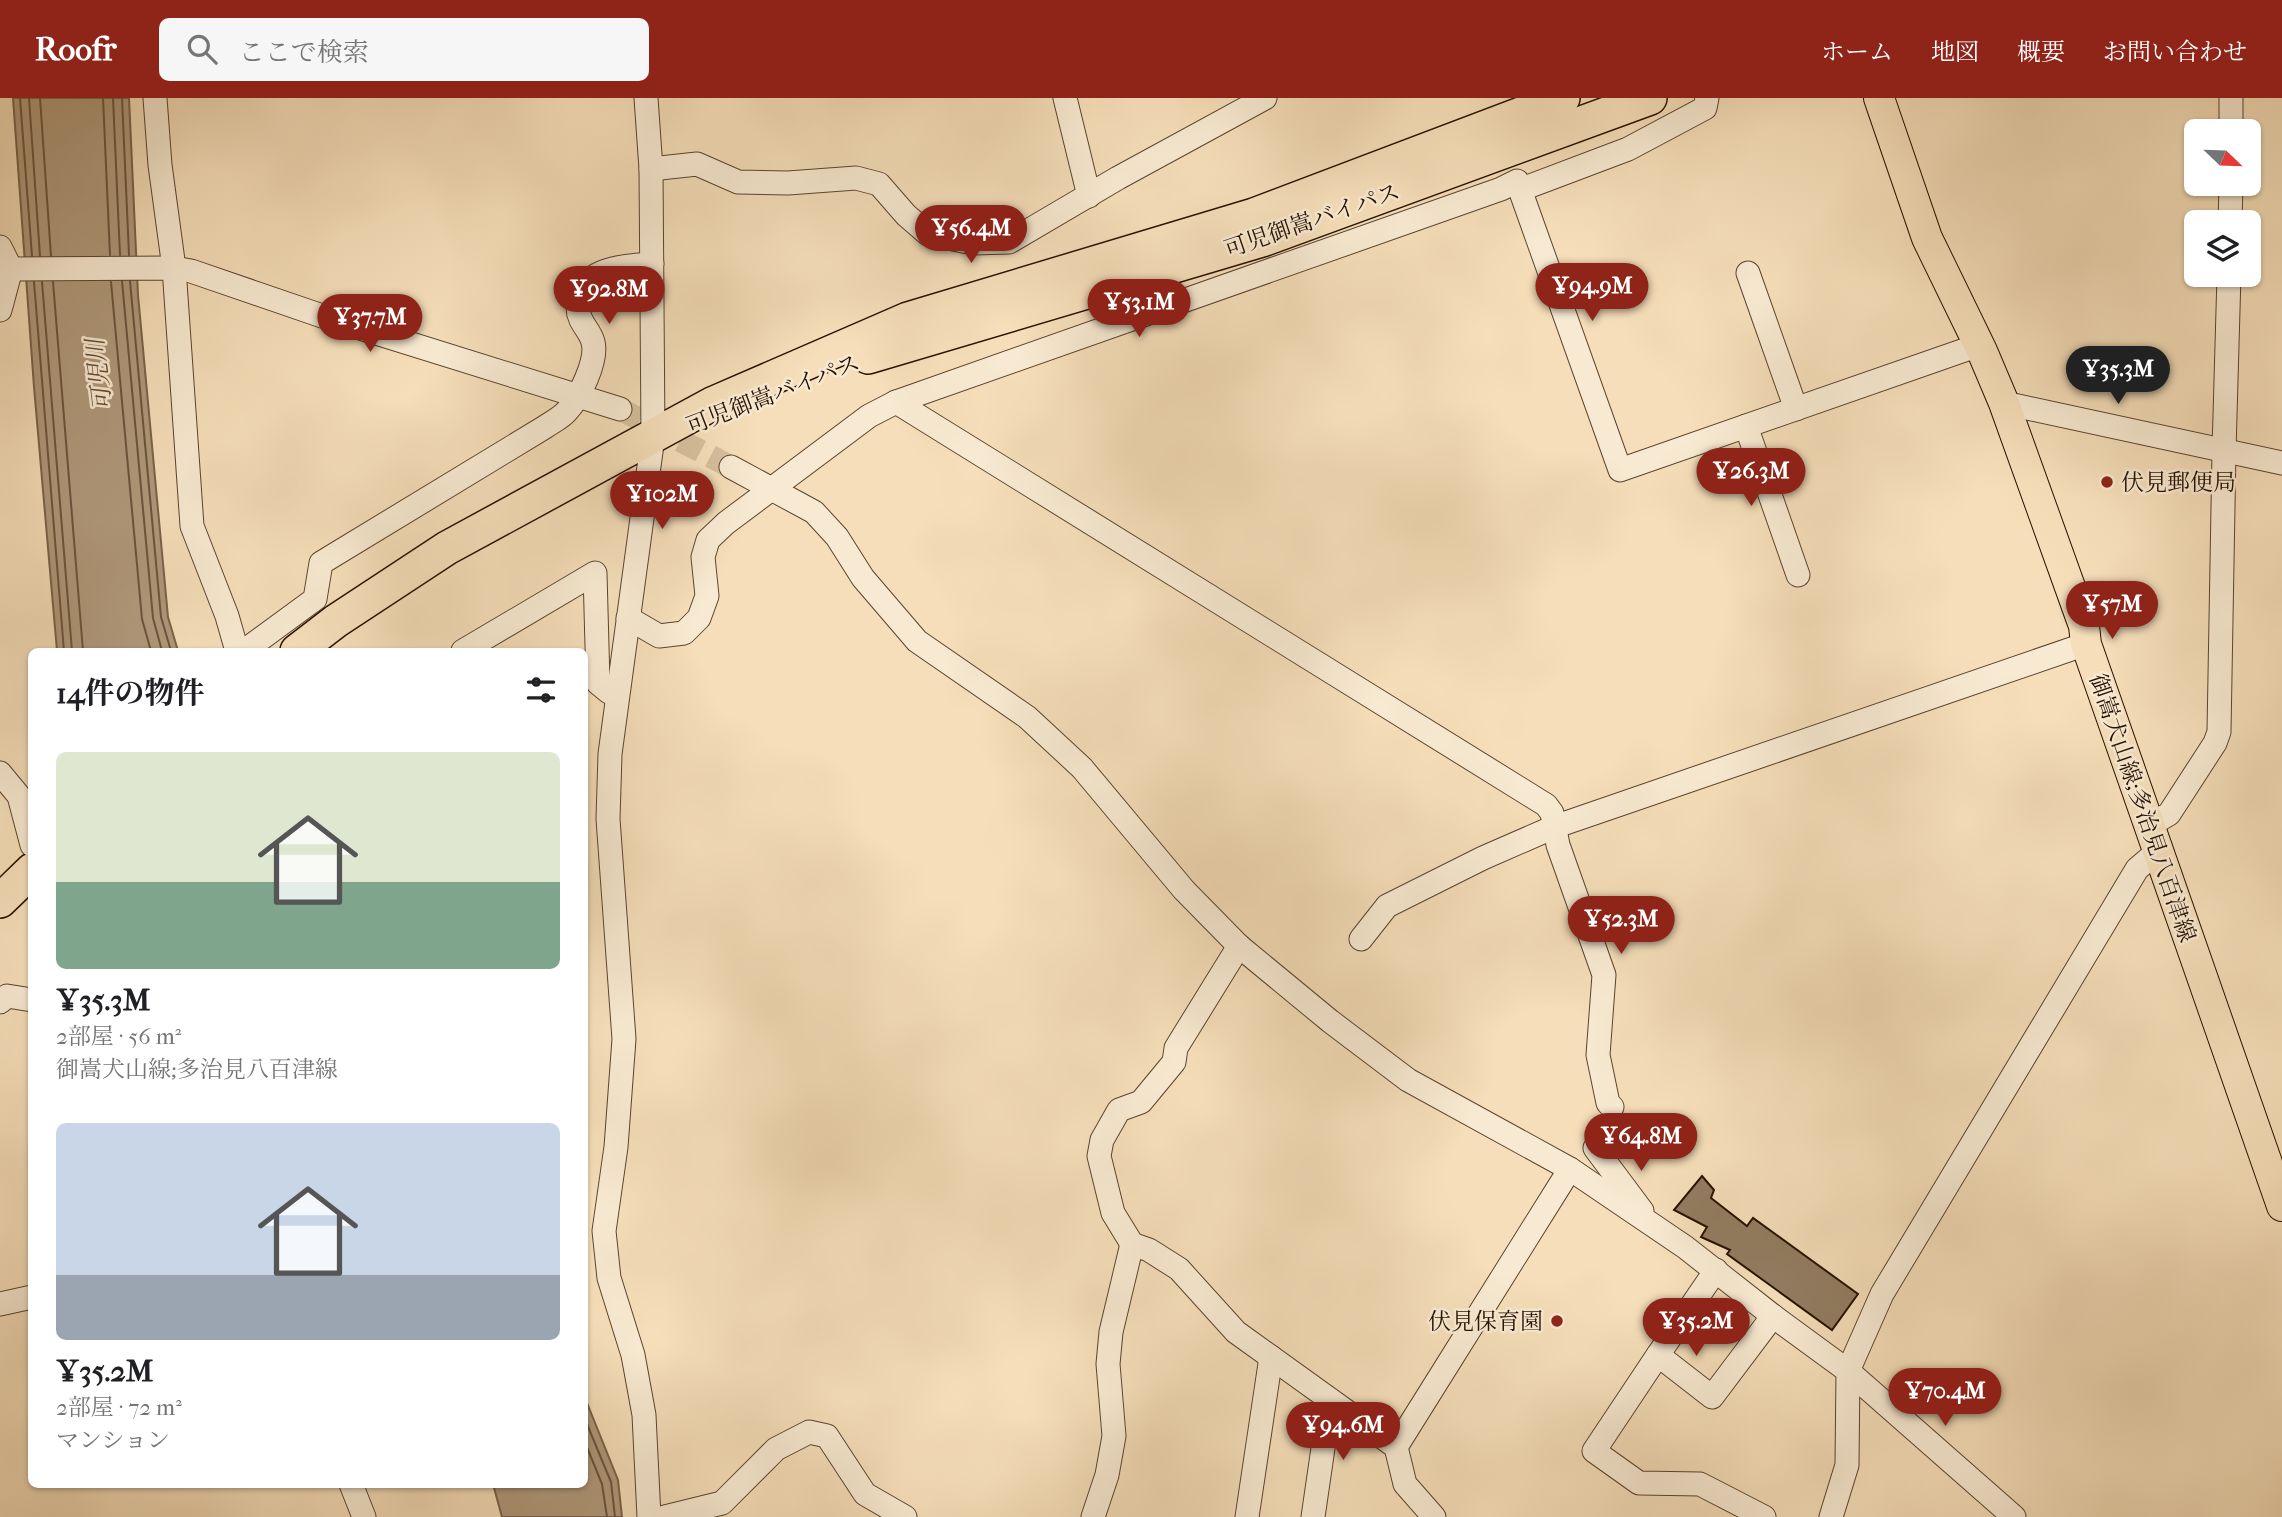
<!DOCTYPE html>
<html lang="ja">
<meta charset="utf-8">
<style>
body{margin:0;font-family:"IM FELL French Canon","Noto Serif JP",serif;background:#f6f6f6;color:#202124;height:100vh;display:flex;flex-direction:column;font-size:26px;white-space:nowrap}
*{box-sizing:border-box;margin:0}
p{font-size:23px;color:#757577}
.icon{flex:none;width:38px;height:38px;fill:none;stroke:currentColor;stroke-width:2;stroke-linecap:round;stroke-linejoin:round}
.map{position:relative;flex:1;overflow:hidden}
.sheet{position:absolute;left:28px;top:550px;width:560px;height:840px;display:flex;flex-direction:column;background:#fff;border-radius:10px;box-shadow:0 2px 5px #0004}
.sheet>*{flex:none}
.needle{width:46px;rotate:113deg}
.controls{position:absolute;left:2184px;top:21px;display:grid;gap:14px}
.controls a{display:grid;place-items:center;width:77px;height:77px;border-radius:10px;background:#fff;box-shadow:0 2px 5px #0004;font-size:35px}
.price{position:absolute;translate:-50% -60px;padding:0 16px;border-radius:24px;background:#8f2418;color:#fff;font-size:23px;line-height:46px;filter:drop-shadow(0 2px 4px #0008)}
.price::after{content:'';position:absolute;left:50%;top:42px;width:21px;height:16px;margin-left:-10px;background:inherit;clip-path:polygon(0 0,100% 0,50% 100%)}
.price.selected{background:#222;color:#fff}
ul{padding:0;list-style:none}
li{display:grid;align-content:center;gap:14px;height:371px;padding:0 28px}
li span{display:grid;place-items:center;height:217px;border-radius:10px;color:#555}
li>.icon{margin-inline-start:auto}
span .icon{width:126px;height:126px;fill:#fffc;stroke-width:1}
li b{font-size:30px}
h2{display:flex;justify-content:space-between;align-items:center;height:84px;padding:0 28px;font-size:30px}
header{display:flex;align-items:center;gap:42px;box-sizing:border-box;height:98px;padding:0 35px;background:#8f2418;color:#fff}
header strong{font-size:33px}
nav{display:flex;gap:38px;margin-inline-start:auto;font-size:24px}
.search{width:490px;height:63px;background:#f6f6f6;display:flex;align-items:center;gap:18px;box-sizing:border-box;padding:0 24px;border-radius:10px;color:#757577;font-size:26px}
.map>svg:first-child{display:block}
.water{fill:#af987a;stroke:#79624a;stroke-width:2}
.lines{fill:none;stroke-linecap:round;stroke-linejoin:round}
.shore{stroke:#6b543e;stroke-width:2}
.building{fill:#927c61;stroke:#271101;stroke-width:2}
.minor-tunnel{stroke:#d6bf9d;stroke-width:23;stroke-dasharray:23 11;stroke-linecap:butt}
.minor-casing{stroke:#5a442f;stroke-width:25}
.major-casing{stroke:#271101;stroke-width:32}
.highway-casing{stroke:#271101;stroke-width:36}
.minor{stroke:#f8ead2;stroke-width:23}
.major{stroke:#f5deb9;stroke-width:30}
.highway{stroke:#f5deb9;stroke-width:33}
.poi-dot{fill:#8f2418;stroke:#f8ead2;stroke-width:2.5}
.labels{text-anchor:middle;stroke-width:5;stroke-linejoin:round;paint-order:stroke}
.street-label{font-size:23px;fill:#271101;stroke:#f8ead2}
.poi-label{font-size:23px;fill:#271101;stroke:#f8ead2;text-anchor:start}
.water-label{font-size:24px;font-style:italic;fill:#644e37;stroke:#f8ead2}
</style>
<header>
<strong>Roofr</strong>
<div class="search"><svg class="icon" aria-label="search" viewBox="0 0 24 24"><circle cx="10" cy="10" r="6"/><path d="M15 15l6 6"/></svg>ここで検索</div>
<nav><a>ホーム</a><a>地図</a><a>概要</a><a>お問い合わせ</a></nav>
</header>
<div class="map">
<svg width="2282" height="1419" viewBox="0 0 2282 1419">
<rect width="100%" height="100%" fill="#f5deb9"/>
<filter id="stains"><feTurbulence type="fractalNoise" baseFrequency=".00286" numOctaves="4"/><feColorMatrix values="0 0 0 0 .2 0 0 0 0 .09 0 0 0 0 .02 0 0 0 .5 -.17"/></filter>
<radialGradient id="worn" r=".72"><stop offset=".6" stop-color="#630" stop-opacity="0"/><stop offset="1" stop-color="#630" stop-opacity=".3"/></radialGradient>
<g class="water">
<polygon points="13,0 129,0 138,197 168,519 178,553 57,553 34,289"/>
<polygon points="585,1300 618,1382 622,1419 502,1419 493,1386 584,1386"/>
</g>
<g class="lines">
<g class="shore">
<polyline points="20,0 32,158"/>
<polyline points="29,0 40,158"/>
<polyline points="40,0 51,158"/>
<polyline points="103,0 110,157"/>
<polyline points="113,0 120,157"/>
<polyline points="122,0 129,157"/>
<polyline points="122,183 153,520 162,553"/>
<polyline points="130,183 161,519 171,553"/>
<polyline points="34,184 64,553"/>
<polyline points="42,184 72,553"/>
<polyline points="53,184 83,553"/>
<polyline points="111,184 142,521 151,553"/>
<polyline points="584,1319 611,1384 615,1419"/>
<polyline points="584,1342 602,1386 607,1419"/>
</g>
</g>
<polygon class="building" points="1702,1078 1714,1092 1711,1100 1747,1128 1753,1120 1858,1196 1832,1232 1727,1156 1730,1152 1701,1139 1707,1129 1674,1112"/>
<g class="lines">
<polyline class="minor-tunnel" points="620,311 731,369"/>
<defs>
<g id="minor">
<polyline points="155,0 160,67 174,170 192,428 227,518 237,553"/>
<polyline points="646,0 651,71 653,339 610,656 608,721 624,941 616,1049 604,1133 609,1180 633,1257 644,1317 649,1419"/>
<polyline points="1065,0 1089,98"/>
<polyline points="2231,33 2231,0"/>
<polyline points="651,71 697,66 738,84 788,85 856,80 879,86 906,117 928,136 973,145 1009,144 1118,80 1265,0"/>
<polyline points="1522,91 1628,51 1705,10 1707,0"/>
<polyline points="2230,124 2231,86"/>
<polyline points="0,149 11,171 0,212"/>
<polyline points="11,171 174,170 191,173 328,220 620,311"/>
<polyline points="1748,175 1796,311"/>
<polyline points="896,304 1546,707 1552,715 1558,747 1604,877 1598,957 1608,1005 1612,1009"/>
<polyline points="2004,305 2282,365"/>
<polyline points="1746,328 1798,477"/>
<polyline points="731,369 814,414 837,439 863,480 917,543 1027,619 1082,670 1184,792 1239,848 1330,923 1408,982 1570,1071 1685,1149 1773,1218 1848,1273 2014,1419"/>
<polyline points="628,520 659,538 684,535 699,520 707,498 703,459 708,442 726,425 869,318 896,304 1501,91 1517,83 1620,372 1979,247"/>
<path d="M244,553L315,501L321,465L545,329C552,324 561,320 567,313C579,300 598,263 593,244C590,232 578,224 578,210C578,170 622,168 652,166"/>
<polyline points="463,553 595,475 598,585 609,594 617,595"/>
<polyline points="0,675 19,698 32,747"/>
<polyline points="2150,727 2169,716 2215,645 2219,634 2224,353 2229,177"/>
<polyline points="1361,841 1387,808 1483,760 1554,729 2086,546"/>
<polyline points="1239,848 1176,950 1174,964 1141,1004 1119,1012 1102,1042 1099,1058 1113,1115 1132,1146 1149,1152 1179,1171 1236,1234 1396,1349 1405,1386 1434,1419"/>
<polyline points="0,904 7,898 32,902"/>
<polyline points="1595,1050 1642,1113"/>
<polyline points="1716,1172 1658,1257 1712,1299 1773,1218"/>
<polyline points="0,1206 32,1199"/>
<polyline points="1658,1257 1594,1353 1639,1385 1700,1386 1764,1419"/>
<polyline points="1396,1349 1570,1071"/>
<polyline points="351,1386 364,1419"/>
<polyline points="665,1419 722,1405 776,1351 809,1334 827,1338 865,1396 905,1419"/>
<polyline points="1093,1419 1107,1377 1114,1338 1108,1266 1111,1234 1132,1146"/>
<polyline points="1247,1419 1271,1259"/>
<polyline points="1313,1419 1330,1302"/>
<polyline points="1831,1419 1847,1367 1848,1273 1882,1196 2137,771 2158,753"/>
</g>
<polyline id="major" points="1879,0 1927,140 1982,253 2004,305 2084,528 2086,546 2282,1108"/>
<g id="highway">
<polyline points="868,259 1262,142 1650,0"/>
<polyline points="297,553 336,523 447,450 712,306 908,221 1254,117 1563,0"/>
<polyline points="0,803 32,772"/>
</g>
</defs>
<use href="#minor" class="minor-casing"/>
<use href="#major" class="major-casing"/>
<use href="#highway" class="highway-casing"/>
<use href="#minor" class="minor"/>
<use href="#major" class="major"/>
<use href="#highway" class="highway"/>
</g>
<g class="poi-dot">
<circle cx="2107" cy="384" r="7"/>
<circle cx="1557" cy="1223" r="7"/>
</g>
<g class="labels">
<g class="street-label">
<text transform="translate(1312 122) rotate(-19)" y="8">可児御嵩バイパス</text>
<text transform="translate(773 296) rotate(-21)" y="8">可児御嵩バイパス</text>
<text transform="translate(2143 710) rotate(71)" y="8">御嵩犬山線;多治見八百津線</text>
</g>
<g class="poi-label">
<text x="2121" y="392">伏見郵便局</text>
<text x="1543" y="1231" text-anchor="end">伏見保育園</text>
</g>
<g class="water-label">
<text transform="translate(99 277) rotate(-97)" y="8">可児川</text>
</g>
</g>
<rect width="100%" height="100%" filter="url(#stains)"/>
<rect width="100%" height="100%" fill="url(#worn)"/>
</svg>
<div class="controls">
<a><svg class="needle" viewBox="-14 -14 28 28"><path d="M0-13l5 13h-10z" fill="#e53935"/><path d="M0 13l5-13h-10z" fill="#757577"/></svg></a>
<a><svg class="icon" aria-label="layers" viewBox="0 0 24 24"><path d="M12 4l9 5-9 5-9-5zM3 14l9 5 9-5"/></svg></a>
</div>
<b class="price" style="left:971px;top:167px">¥56.4M</b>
<b class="price" style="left:1592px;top:225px">¥94.9M</b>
<b class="price" style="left:609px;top:228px">¥92.8M</b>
<b class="price" style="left:1139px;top:241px">¥53.1M</b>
<b class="price" style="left:370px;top:256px">¥37.7M</b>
<b class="price selected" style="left:2118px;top:308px">¥35.3M</b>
<b class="price" style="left:1751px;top:410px">¥26.3M</b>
<b class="price" style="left:662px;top:433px">¥102M</b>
<b class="price" style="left:2112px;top:543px">¥57M</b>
<b class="price" style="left:1621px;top:858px">¥52.3M</b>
<b class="price" style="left:1641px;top:1075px">¥64.8M</b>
<b class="price" style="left:1696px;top:1260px">¥35.2M</b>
<b class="price" style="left:1945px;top:1330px">¥70.4M</b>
<b class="price" style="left:1343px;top:1364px">¥94.6M</b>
<section class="sheet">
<h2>14件の物件<svg class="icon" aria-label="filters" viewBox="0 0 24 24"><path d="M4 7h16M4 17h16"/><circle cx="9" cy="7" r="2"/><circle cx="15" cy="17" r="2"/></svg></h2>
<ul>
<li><span style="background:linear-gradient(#dfe7d0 60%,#7fa58c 0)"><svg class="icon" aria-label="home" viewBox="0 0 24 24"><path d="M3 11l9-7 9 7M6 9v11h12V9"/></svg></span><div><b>¥35.3M</b><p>2部屋 · 56 m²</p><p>御嵩犬山線;多治見八百津線</p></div></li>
<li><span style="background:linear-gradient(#c9d6e8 70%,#9aa5b1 0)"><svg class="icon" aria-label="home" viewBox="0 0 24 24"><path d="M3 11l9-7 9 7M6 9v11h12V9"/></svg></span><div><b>¥35.2M</b><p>2部屋 · 72 m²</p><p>マンション</p></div></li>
</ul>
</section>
</div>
